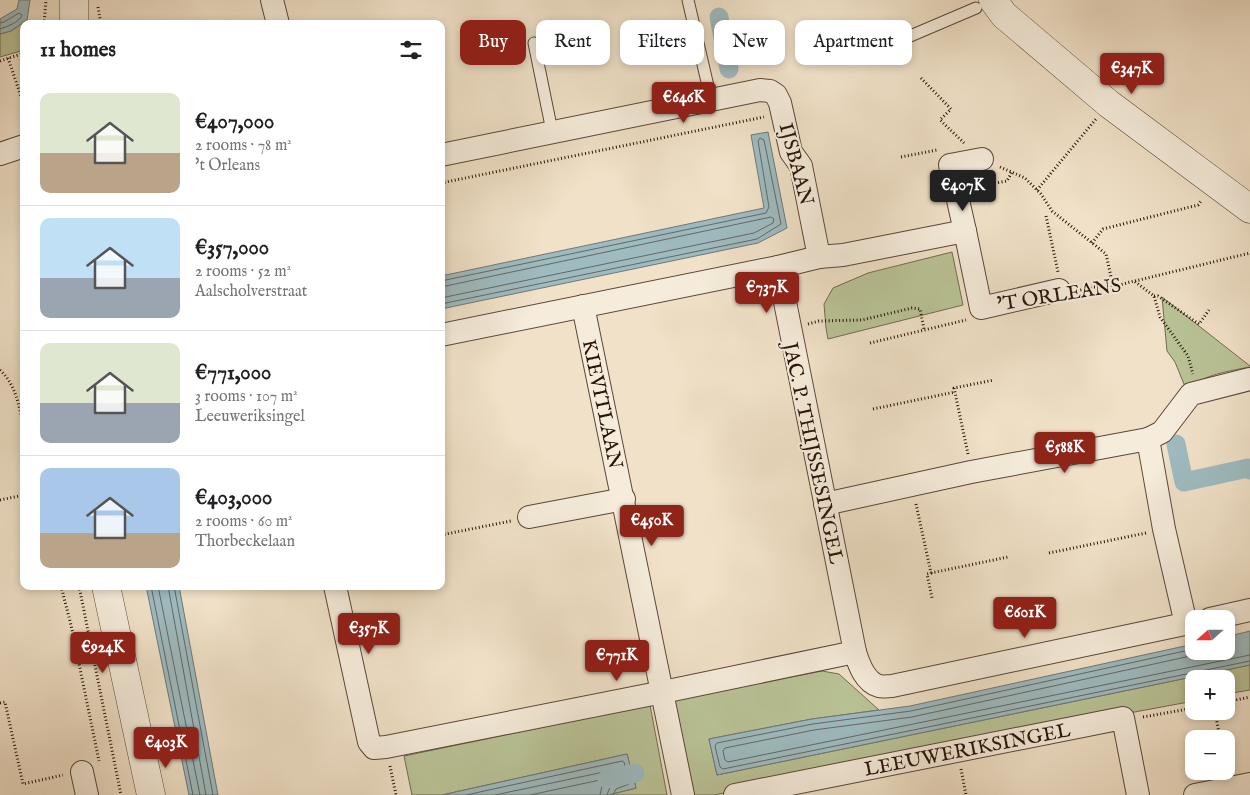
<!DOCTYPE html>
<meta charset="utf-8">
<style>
body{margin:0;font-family:"IM FELL English",serif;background:#f2f2f2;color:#202124;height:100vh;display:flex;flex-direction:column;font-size:19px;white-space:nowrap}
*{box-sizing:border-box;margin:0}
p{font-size:16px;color:#757577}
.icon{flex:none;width:28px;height:28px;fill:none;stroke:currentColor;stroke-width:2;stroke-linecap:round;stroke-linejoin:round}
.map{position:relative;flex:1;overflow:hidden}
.sheet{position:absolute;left:20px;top:20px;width:425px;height:570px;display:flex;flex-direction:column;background:#fff;border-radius:10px;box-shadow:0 2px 8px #0003}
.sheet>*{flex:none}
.banner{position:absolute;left:460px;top:20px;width:475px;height:45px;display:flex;gap:10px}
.needle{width:32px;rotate:249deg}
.buttons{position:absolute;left:1185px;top:610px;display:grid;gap:10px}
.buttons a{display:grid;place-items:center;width:50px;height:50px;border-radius:10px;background:#fff;box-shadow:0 2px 8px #0003;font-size:25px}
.price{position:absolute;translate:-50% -42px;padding:0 11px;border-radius:5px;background:#8f2418;color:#fff;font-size:16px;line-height:32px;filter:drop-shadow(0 1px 2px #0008)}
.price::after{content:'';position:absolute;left:50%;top:30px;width:15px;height:11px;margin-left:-8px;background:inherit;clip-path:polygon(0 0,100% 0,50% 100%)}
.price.active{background:#222;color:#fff}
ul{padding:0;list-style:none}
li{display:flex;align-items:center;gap:15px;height:125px;padding:0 20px}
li+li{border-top:1px solid #e0e0e0}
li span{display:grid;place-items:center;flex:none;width:140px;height:100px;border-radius:10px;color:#555}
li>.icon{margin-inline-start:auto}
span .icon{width:60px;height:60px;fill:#fffc;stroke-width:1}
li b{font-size:21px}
h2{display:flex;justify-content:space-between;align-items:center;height:60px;padding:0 20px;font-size:21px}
.tag{padding:0 18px;border-radius:10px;background:#fff;box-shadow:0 2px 8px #0003;font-size:18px;line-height:45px}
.tag.active{background:#8f2418;color:#fff}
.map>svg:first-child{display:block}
.green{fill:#b9c396;stroke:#716c4f}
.water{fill:#9ebbc0;stroke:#6f7876}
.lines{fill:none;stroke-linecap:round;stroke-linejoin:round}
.shore{stroke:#646864;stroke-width:1}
.canal{stroke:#9ebbc0;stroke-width:19}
.service-casing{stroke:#5b4738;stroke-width:13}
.minor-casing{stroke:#5b4738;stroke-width:24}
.tertiary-casing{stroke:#5b4738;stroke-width:29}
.path{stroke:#291408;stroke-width:3;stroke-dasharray:1 2.5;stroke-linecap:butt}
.service{stroke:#f5ecdb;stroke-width:11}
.minor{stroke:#f5ecdb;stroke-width:22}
.tertiary{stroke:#f5ecdb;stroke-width:28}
.labels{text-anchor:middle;stroke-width:4;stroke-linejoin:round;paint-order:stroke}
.street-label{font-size:20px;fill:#291408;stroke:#f5ecdb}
</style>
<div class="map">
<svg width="1250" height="795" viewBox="0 0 1250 795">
<rect width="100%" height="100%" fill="#f0e1c8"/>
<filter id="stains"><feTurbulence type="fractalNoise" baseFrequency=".004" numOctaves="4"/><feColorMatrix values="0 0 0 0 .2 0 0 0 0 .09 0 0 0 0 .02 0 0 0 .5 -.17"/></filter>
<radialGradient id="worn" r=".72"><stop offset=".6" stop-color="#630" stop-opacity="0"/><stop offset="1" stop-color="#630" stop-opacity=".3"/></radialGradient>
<g class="green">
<polygon points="27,20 27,24 24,24 24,50 0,57 0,34 11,31"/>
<polygon points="952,252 963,305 828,339 826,328 824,304 833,288 868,273"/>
<path d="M1162,297L1250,366V367C1229,371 1203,375 1186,389L1175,362L1167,351Z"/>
<polygon points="1250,665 1250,690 1226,694 1226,679 1194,679 1194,701 1032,731 714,795 689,795 668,700 822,671 839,674 879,710 812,719 709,739 717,775"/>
<polygon points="650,705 667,795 608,795 636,788 627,754 442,795 412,795 404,756"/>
</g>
<g class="water">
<polygon points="19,0 30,0 27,20 11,31 0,34 0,19 17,9"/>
<polygon points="768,132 787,228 758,243 441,309 441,276 764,208 751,135"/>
<polygon points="146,586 179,586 218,795 189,795"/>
<polygon points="1250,631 1250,665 717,775 709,739 812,719 910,706 1194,644 1194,651 1226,651 1226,637"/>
<polygon points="627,754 636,788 608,795 442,795"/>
</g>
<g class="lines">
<g class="shore">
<path d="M0,23L4,22L19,13L22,15C20,22 8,26 0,29"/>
<polyline points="441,281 766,213 769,207 758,141 760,138 764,140 781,224 757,239 441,304"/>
<polyline points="441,287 771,217 774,219 773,223 754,233 441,298"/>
<polyline points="151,586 193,795"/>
<polyline points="158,586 200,795"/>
<polyline points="168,586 206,795"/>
<polyline points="174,586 213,795"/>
<polyline points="1194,649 911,711 813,724 717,743 715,746 720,767 723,769 1250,661"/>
<polyline points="1202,651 1195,655 912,717 814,730 725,748 723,751 725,760 728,762 1250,655"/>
<polyline points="466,795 622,761 624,762 629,784 616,789 613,795"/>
<polyline points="495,795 618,769 621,779 611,785 607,795"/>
<polyline points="530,795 600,780 603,782 600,795"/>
</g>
<g class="canal">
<polyline points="719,17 729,69"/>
<polyline points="1176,444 1184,482 1248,468 1250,470"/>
<polyline points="607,779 635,773"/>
</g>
<defs>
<g id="service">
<polyline points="688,0 711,99"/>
<polyline points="534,43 552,131"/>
<polyline points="868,54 976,8"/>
</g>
<g id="minor">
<polyline points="272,0 278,24"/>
<polyline points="0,154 24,146"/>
<polyline points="441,155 760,90 770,91 776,95 780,103 791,152 801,166 819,257 778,267"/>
<polyline points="965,231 950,165 982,159"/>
<polyline points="819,257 843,255 965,231 981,308 1059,290"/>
<polyline points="583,306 683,795"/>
<path d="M441,335L778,267L855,652C859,665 865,682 879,686C883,687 888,686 892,686L1194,622"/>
<polyline points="1148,439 1162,432 1191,394 1250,379"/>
<polyline points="825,504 971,472 1148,439 1164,529 1186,624"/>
<polyline points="529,517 624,499"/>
<polyline points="335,586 369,742 374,748 386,747 663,692 855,652"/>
<polyline points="1210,619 1250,610"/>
<polyline points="82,772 87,795"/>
<polyline points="735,795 1123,718 1138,795"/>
<polyline points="1195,795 1250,784"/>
</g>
<g id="tertiary">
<polyline points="993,0 1004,15 1109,104 1250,209"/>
<polyline points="74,24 74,0"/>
<polyline points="106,586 151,795"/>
</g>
</defs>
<use href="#service" class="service-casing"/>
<use href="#minor" class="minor-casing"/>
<use href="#tertiary" class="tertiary-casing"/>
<g class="path">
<polyline points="98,7 101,24"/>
<polyline points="44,24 46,0"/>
<polyline points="8,58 24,105"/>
<polyline points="0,61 24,53"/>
<polyline points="921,78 951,109 940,120 964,143"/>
<polyline points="901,157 937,150"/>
<polyline points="1000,167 1025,178 1041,194 1052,211 1106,254 1113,286"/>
<polyline points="441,183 764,117"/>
<polyline points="974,187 1007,181 1012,172"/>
<polyline points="1037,190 1096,119"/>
<polyline points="1046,216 1058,272"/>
<polyline points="1092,243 1103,229 1198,205 1201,201"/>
<polyline points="1135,281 1250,253"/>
<polyline points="1077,291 1092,287 1112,287 1134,281 1154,296 1160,317 1188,356 1193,374"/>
<polyline points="1154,296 1158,296 1199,324 1209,310"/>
<polyline points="808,324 819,321 862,320 912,308 920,309 924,329"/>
<polyline points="870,343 966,320"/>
<path d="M0,370C16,385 19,406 24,428"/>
<polyline points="873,409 955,392"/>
<polyline points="968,454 954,388 994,380"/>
<polyline points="0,500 24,495"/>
<polyline points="916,504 931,573 927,574 932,598"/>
<polyline points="441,535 511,521"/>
<polyline points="1049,553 1146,533"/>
<polyline points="931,573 1008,557"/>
<polyline points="61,586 71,625 99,761"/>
<polyline points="79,586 121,795"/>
<polyline points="1226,702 1250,697"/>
<polyline points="0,703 5,702 23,784 63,775"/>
<polyline points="1215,711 1220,739"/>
<polyline points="1143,717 1194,708"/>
<polyline points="390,766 396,795"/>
<polyline points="961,769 966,795"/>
</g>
<use href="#service" class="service"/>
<use href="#minor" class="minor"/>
<use href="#tertiary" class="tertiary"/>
</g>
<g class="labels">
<g class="street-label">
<text transform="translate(797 164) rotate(75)" y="7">IJSBAAN</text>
<text transform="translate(1059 294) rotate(-9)" y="7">'T ORLEANS</text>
<text transform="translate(603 404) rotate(78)" y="7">KIEVITLAAN</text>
<text transform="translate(814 453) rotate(78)" y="7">JAC. P. THIJSSESINGEL</text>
<text transform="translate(967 749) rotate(-11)" y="7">LEEUWERIKSINGEL</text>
</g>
</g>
<rect width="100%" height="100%" filter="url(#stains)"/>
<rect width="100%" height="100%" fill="url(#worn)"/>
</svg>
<div class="buttons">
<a><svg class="needle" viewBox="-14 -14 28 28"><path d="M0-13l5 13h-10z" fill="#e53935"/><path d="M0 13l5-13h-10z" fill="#757577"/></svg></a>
<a>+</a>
<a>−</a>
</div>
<b class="price" style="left:1132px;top:95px">€347K</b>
<b class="price" style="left:684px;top:124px">€646K</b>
<b class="price active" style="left:963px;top:212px">€407K</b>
<b class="price" style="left:767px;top:314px">€737K</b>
<b class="price" style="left:1065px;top:474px">€588K</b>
<b class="price" style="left:652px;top:547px">€450K</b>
<b class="price" style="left:1025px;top:639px">€601K</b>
<b class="price" style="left:369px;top:655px">€357K</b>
<b class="price" style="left:103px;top:674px">€924K</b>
<b class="price" style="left:617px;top:682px">€771K</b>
<b class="price" style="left:166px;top:769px">€403K</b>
<div class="banner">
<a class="tag active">Buy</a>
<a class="tag">Rent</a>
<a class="tag">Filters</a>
<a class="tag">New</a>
<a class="tag">Apartment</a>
</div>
<section class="sheet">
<h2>11 homes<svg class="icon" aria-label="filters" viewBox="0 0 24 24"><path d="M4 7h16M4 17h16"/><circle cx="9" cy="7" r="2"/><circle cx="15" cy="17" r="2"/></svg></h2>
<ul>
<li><span style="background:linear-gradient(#dfe7d0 60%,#b9a48a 0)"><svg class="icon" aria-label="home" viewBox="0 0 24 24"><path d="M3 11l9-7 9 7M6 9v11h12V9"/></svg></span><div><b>€407,000</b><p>2 rooms · 78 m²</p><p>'t Orleans</p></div></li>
<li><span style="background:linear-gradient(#bfe0f5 60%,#9aa5b1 0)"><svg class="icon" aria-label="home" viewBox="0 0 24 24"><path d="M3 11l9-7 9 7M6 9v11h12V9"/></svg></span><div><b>€357,000</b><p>2 rooms · 52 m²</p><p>Aalscholverstraat</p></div></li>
<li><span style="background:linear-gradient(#dfe7d0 60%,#9aa5b1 0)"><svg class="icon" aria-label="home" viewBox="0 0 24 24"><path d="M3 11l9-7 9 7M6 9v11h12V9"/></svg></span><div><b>€771,000</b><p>3 rooms · 107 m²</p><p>Leeuweriksingel</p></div></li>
<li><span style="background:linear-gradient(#a9c7e8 65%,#b9a48a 0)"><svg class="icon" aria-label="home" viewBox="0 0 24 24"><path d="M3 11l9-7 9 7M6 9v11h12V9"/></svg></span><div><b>€403,000</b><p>2 rooms · 60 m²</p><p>Thorbeckelaan</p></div></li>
</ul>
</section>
</div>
